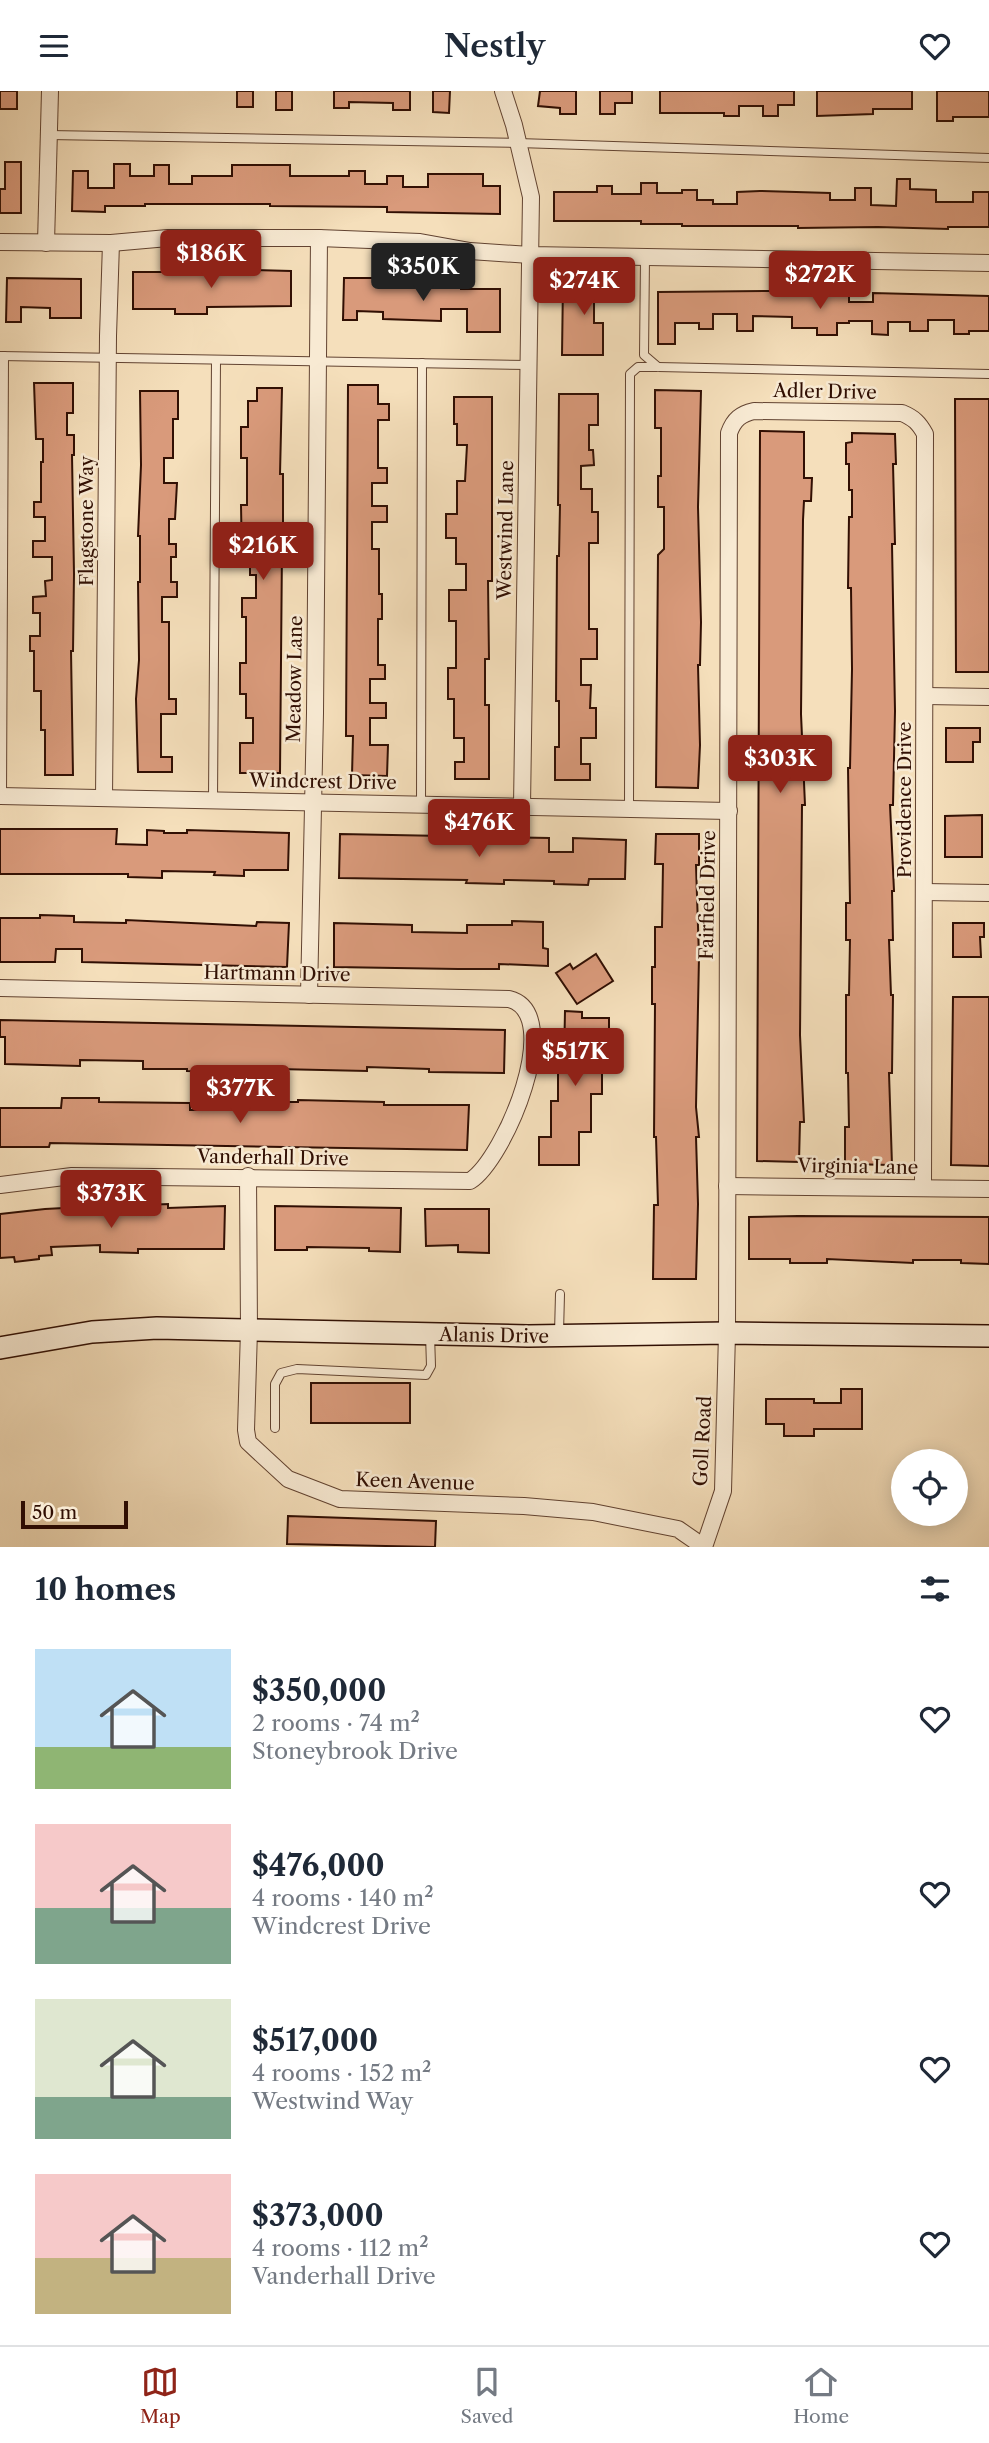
<!DOCTYPE html>
<meta charset="utf-8">
<style>
body{margin:0;font-family:"Libre Caslon Text",serif;background:#f6f6f7;color:#1f2937;height:100vh;display:flex;flex-direction:column;font-size:26px;white-space:nowrap}
*{box-sizing:border-box;margin:0}
p{font-size:23px;color:#747a83}
.icon{flex:none;width:38px;height:38px;fill:none;stroke:currentColor;stroke-width:2;stroke-linecap:round;stroke-linejoin:round}
.map{position:relative;height:1456px;overflow:hidden}
.details{display:flex;flex-direction:column;background:#fff;flex:1}
.details>*{flex:none}
.fabs{position:absolute;left:891px;top:1358px;display:grid;gap:14px}
.fabs a{display:grid;place-items:center;width:77px;height:77px;border-radius:50%;background:#fff;box-shadow:0 4px 18px #0003;font-size:35px}
.scale{position:absolute;left:21px;bottom:18px;width:107px;box-sizing:border-box;padding-left:7px;border:4px solid #310f03;border-top:0;font-size:19px;line-height:24px;white-space:nowrap;color:#310f03;-webkit-text-stroke:5px #f8ead3;paint-order:stroke}
.price{position:absolute;translate:-50% -60px;padding:0 16px;border-radius:7px;background:#8f2418;color:#fff;font-size:23px;line-height:46px;filter:drop-shadow(0 2px 4px #0008)}
.price::after{content:'';position:absolute;left:50%;top:42px;width:21px;height:16px;margin-left:-10px;background:inherit;clip-path:polygon(0 0,100% 0,50% 100%)}
.price.active{background:#222;color:#fff}
ul{padding:0;list-style:none}
li{display:flex;align-items:center;gap:21px;height:175px;padding:0 35px}
li span{display:grid;place-items:center;flex:none;width:196px;height:140px;border-radius:0px;color:#555}
li>.icon{margin-inline-start:auto}
span .icon{width:84px;height:84px;fill:#fffc;stroke-width:1}
li b{font-size:30px}
h2{display:flex;justify-content:space-between;align-items:center;height:84px;padding:0 35px;font-size:30px}
header{display:flex;justify-content:space-between;align-items:center;height:91px;padding:0 35px;background:#fff;font-size:32px;font-weight:600}
.tabs{display:flex;justify-content:space-around;align-items:center;height:98px;border-top:2px solid #e0e1e3;background:#fff;font-size:19px;color:#747a83}
.tabs a{display:grid;justify-items:center;gap:4px}
.tabs .active{color:#8f2418}
.map>svg:first-child{display:block}
.building{fill:#d99a7b;stroke:#310f03;stroke-width:2}
.lines{fill:none;stroke-linecap:round;stroke-linejoin:round}
.service-casing{stroke:#624331;stroke-width:10}
.minor-casing{stroke:#624331;stroke-width:18}
.secondary-casing{stroke:#310f03;stroke-width:24}
.service{stroke:#f8ead3;stroke-width:8}
.minor{stroke:#f8ead3;stroke-width:16}
.secondary{stroke:#f8ead3;stroke-width:21}
.labels{text-anchor:middle;stroke-width:5;stroke-linejoin:round;paint-order:stroke}
.street-label{font-size:19px;fill:#310f03;stroke:#f8ead3}
</style>
<header><svg class="icon" aria-label="menu" viewBox="0 0 24 24"><path d="M4 6h16M4 12h16M4 18h16"/></svg>Nestly<svg class="icon" aria-label="heart" viewBox="0 0 24 24"><path d="M12 20l-8-8c-3-5 5-10 8-4 3-6 11-1 8 4z"/></svg></header>
<div class="map">
<svg width="989" height="1456" viewBox="0 0 989 1456">
<rect width="100%" height="100%" fill="#f5dfbb"/>
<filter id="stains"><feTurbulence type="fractalNoise" baseFrequency=".00286" numOctaves="4"/><feColorMatrix values="0 0 0 0 .2 0 0 0 0 .09 0 0 0 0 .02 0 0 0 .5 -.17"/></filter>
<radialGradient id="worn" r=".72"><stop offset=".6" stop-color="#630" stop-opacity="0"/><stop offset="1" stop-color="#630" stop-opacity=".3"/></radialGradient>
<g class="building">
<rect x="0" y="0" width="17" height="18"/>
<rect x="237" y="0" width="16" height="16"/>
<rect x="276" y="0" width="16" height="19"/>
<polygon points="334,0 410,0 410,19 393,19 393,12 349,11 349,17 334,17"/>
<polygon points="433,0 450,0 449,22 433,21"/>
<polygon points="540,0 576,0 576,23 560,23 560,17 538,15"/>
<polygon points="600,0 632,0 632,12 615,12 615,23 600,23"/>
<polygon points="660,0 794,0 794,14 778,14 778,25 763,25 763,15 739,15 739,25 724,25 724,22 660,22"/>
<polygon points="817,0 912,0 912,18 873,18 873,23 817,25"/>
<polygon points="937,0 989,0 989,26 953,26 953,30 937,30"/>
<polygon points="5,71 21,71 21,122 0,122 0,98 5,98"/>
<polygon points="114,73 130,73 130,85 154,85 154,74 169,74 169,93 192,93 192,85 232,85 232,74 290,74 290,85 349,85 349,80 365,80 365,93 387,93 387,85 403,85 403,96 428,96 428,83 483,83 483,95 500,95 500,123 387,121 387,116 270,115 270,113 145,113 145,115 105,115 105,121 72,120 73,80 88,80 88,97 114,97"/>
<polygon points="897,88 910,88 910,98 936,99 936,111 973,111 973,101 989,101 989,136 948,136 948,138 878,136 798,137 798,135 682,135 682,133 641,133 641,130 554,130 554,101 597,101 597,95 612,95 612,103 641,103 641,92 657,92 657,102 682,102 682,99 697,99 697,109 713,109 713,113 737,113 737,101 760,100 830,102 830,109 855,109 855,97 871,97 871,114 896,115"/>
<polygon points="217,178 291,180 291,215 207,216 207,223 175,223 175,218 133,218 133,181 217,181"/>
<polygon points="7,187 81,188 81,227 50,227 50,217 21,216 21,231 6,231"/>
<polygon points="344,187 376,187 376,196 461,194 461,198 500,198 500,241 467,241 467,218 441,218 441,230 383,228 383,221 357,220 357,229 343,229"/>
<polygon points="563,191 618,191 618,209 594,209 594,232 603,232 603,264 562,264"/>
<polygon points="771,200 771,202 837,201 837,205 849,205 849,211 873,211 873,202 989,205 989,240 969,240 969,243 954,243 954,229 928,229 928,240 910,240 910,231 888,231 888,244 872,243 872,230 849,230 849,232 837,232 837,244 817,244 817,237 792,237 792,226 753,225 753,240 737,240 737,223 713,223 713,238 699,238 699,232 675,232 675,253 658,253 658,201"/>
<polygon points="34,292 73,292 73,322 67,322 67,344 74,344 74,364 72,364 74,483 73,560 71,560 73,684 45,684 45,639 41,639 41,600 34,600 34,560 30,560 30,545 40,545 40,522 33,522 33,506 46,505 45,490 52,489 52,466 33,466 33,450 45,450 45,426 34,426 34,411 41,411 41,371 43,371 43,348 36,348"/>
<polygon points="348,294 378,294 378,313 389,313 389,329 378,329 378,377 387,377 387,392 372,392 372,415 387,415 387,431 372,431 372,458 379,458 379,503 382,503 382,528 378,528 378,574 385,574 385,588 370,588 370,612 386,612 386,627 370,627 370,654 388,654 387,685 352,684 353,645 346,645"/>
<polygon points="257,297 282,297 280,383 283,383 283,435 272,435 272,457 282,457 280,682 240,682 240,652 253,652 253,627 246,627 246,603 240,603 240,572 246,572 246,526 242,526 242,507 256,507 256,484 250,484 250,471 242,471 241,414 247,414 247,367 241,367 241,336 248,336 248,310 257,310"/>
<polygon points="655,299 701,300 698,416 701,531 700,574 698,574 700,654 698,697 656,696 658,464 664,458 664,416 658,416 658,385 661,385 661,337 655,337"/>
<polygon points="140,300 178,300 178,328 173,328 173,367 164,367 164,392 177,392 175,428 169,428 169,453 176,453 176,466 171,466 171,491 177,491 177,506 162,506 162,531 169,531 169,608 176,608 176,623 161,623 161,666 172,666 172,681 138,681 136,608 139,569 138,491 140,491 140,445 138,445 141,374"/>
<polygon points="559,303 598,303 598,334 589,334 589,359 593,359 594,374 581,375 581,398 592,398 592,421 598,421 598,452 589,452 589,538 597,538 597,568 581,568 581,594 591,594 590,617 596,617 596,647 581,647 581,673 590,673 590,689 555,689 555,656 559,656 559,610 556,610 557,465 559,465 560,414 558,414"/>
<polygon points="454,306 492,306 492,490 488,490 489,568 485,568 485,614 489,614 489,688 455,688 455,671 464,671 464,647 454,647 454,608 448,608 448,577 456,577 456,530 449,530 449,499 466,499 466,473 456,473 456,447 446,447 446,423 457,423 457,390 465,390 467,354 457,354 457,333 454,333"/>
<polygon points="955,308 989,308 989,581 956,581"/>
<polygon points="760,340 804,341 804,387 812,387 811,410 804,410 803,429 801,623 805,714 802,714 800,944 804,1031 800,1031 799,1071 757,1070"/>
<polygon points="852,342 895,343 896,373 893,373 895,453 892,453 895,620 893,714 890,714 894,800 892,800 893,849 889,849 891,904 893,904 892,982 889,982 892,1074 845,1073 845,1036 849,1036 848,982 846,982 846,904 849,904 850,849 846,849 846,812 850,812 848,677 850,677 852,578 851,497 848,497 849,426 852,426 852,399 849,399 849,373 846,373 846,352 852,351"/>
<polygon points="946,637 980,637 980,651 973,651 973,671 946,671"/>
<polygon points="982,724 982,766 945,766 945,725"/>
<polygon points="0,738 117,738 116,753 147,754 147,739 164,740 164,742 187,742 187,739 289,742 288,779 244,779 244,785 214,784 215,781 162,780 162,787 128,786 128,783 0,783"/>
<polygon points="340,743 549,747 549,761 573,761 573,747 626,749 625,788 589,788 588,794 554,793 554,790 504,789 504,793 466,792 467,789 339,787"/>
<polygon points="656,743 699,743 699,774 696,774 699,866 696,1016 699,1046 696,1046 698,1113 696,1188 653,1188 654,1114 658,1114 656,1046 654,1046 655,913 652,913 652,876 655,876 655,836 662,836 663,773 655,773"/>
<polygon points="40,824 74,825 74,831 126,832 126,829 256,835 257,831 289,832 287,876 82,871 82,858 56,858 55,871 0,871 0,827 40,827"/>
<polygon points="512,830 543,831 543,857 548,858 548,875 499,873 499,878 458,878 334,876 334,832 412,834 412,841 467,842 467,834 512,834"/>
<polygon points="953,832 984,832 984,846 980,846 981,866 953,866"/>
<polygon points="596,863 613,890 577,913 556,882 570,873 573,878"/>
<polygon points="953,906 989,906 989,1075 951,1074"/>
<polygon points="565,920 582,921 582,927 609,927 609,959 602,959 602,1003 591,1003 591,1041 579,1041 579,1074 539,1074 539,1046 551,1046 551,1010 558,1010 558,970 564,970"/>
<polygon points="0,929 505,939 504,982 429,981 429,978 367,976 367,980 225,977 225,981 187,980 187,978 143,978 143,970 80,969 80,975 5,973 5,946 0,946"/>
<polygon points="62,1007 99,1007 99,1011 190,1012 190,1019 254,1019 254,1011 298,1011 298,1009 384,1011 384,1014 469,1014 467,1059 50,1052 49,1056 0,1056 0,1017 61,1017"/>
<polygon points="168,1113 168,1117 225,1115 224,1158 138,1158 138,1162 100,1161 100,1154 51,1156 52,1164 39,1165 39,1168 15,1171 14,1166 0,1167 0,1123 45,1118 102,1115 146,1116 146,1114"/>
<polygon points="275,1115 401,1117 400,1161 369,1160 369,1157 307,1156 307,1159 275,1159"/>
<polygon points="425,1118 489,1118 489,1162 458,1161 458,1154 426,1155"/>
<polygon points="798,1125 989,1126 989,1173 961,1172 961,1169 913,1169 913,1172 827,1168 827,1172 790,1172 790,1168 749,1168 749,1126"/>
<rect x="311" y="1292" width="99" height="40"/>
<polygon points="841,1298 862,1298 862,1338 814,1338 814,1345 784,1345 784,1333 766,1333 766,1308 814,1308 814,1312 841,1312"/>
<polygon points="288,1425 436,1430 435,1456 287,1453"/>
</g>
<g class="lines">
<defs>
<g id="service">
<polyline points="49,44 518,52 989,67"/>
<polyline points="645,166 644,264 658,276"/>
<polyline points="0,265 529,274"/>
<polyline points="2,705 4,265"/>
<polyline points="213,709 216,269"/>
<polyline points="421,713 422,272"/>
<polyline points="629,718 630,283 638,276 658,276 989,283"/>
<polyline points="559,1242 560,1203"/>
<polyline points="275,1337 275,1293 281,1282 297,1278 426,1284 431,1275 430,1243"/>
</g>
<g id="minor">
<polyline points="503,0 514,34 531,106 522,715"/>
<polyline points="0,151 111,152 168,147 319,147 420,151 470,160 530,164 989,172"/>
<polyline points="46,152 50,0"/>
<polyline points="925,605 989,606"/>
<polyline points="0,705 729,720"/>
<polyline points="104,707 108,245 111,152"/>
<polyline points="924,801 989,802"/>
<path d="M0,897L509,908C566,922 505,1068 470,1090L72,1085L0,1094"/>
<polyline points="309,904 315,622 319,147"/>
<polyline points="248,1085 249,1239 246,1339 248,1351 288,1388 340,1408 524,1415 593,1421 678,1438 704,1456"/>
<polyline points="727,1095 989,1098"/>
<path d="M704,1456L723,1400L727,1242L729,342C734,328 741,323 754,320L902,322C914,327 919,332 925,343L923,1097"/>
</g>
<polyline id="secondary" points="0,1257 92,1241 157,1237 528,1245 727,1242 989,1245"/>
</defs>
<use href="#service" class="service-casing"/>
<use href="#minor" class="minor-casing"/>
<use href="#secondary" class="secondary-casing"/>
<use href="#service" class="service"/>
<use href="#minor" class="minor"/>
<use href="#secondary" class="secondary"/>
</g>
<g class="labels">
<g class="street-label">
<text transform="translate(825 300) rotate(1)" y="7">Adler Drive</text>
<text transform="translate(86 430) rotate(-90)" y="7">Flagstone Way</text>
<text transform="translate(505 439) rotate(-89)" y="7">Westwind Lane</text>
<text transform="translate(294 588) rotate(-89)" y="7">Meadow Lane</text>
<text transform="translate(323 690) rotate(1)" y="7">Windcrest Drive</text>
<text transform="translate(904 709) rotate(-90)" y="7">Providence Drive</text>
<text transform="translate(707 804) rotate(-89)" y="7">Fairfield Drive</text>
<text transform="translate(277 882) rotate(1)" y="7">Hartmann Drive</text>
<text transform="translate(273 1066) rotate(1)" y="7">Vanderhall Drive</text>
<text transform="translate(858 1075) rotate(1)" y="7">Virginia Lane</text>
<text transform="translate(494 1244) rotate(1)" y="7">Alanis Drive</text>
<text transform="translate(702 1350) rotate(-87)" y="7">Goll Road</text>
<text transform="translate(415 1390) rotate(2)" y="7">Keen Avenue</text>
</g>
</g>
<rect width="100%" height="100%" filter="url(#stains)"/>
<rect width="100%" height="100%" fill="url(#worn)"/>
</svg>
<div class="fabs">
<a><svg class="icon" aria-label="locate" viewBox="0 0 24 24"><circle cx="12" cy="12" r="6"/><path d="M12 2v4M12 18v4M2 12h4M18 12h4"/></svg></a>
</div>
<div class="scale">50 m</div>
<b class="price" style="left:211px;top:199px">$186K</b>
<b class="price active" style="left:423px;top:212px">$350K</b>
<b class="price" style="left:820px;top:220px">$272K</b>
<b class="price" style="left:584px;top:226px">$274K</b>
<b class="price" style="left:263px;top:491px">$216K</b>
<b class="price" style="left:780px;top:704px">$303K</b>
<b class="price" style="left:479px;top:768px">$476K</b>
<b class="price" style="left:575px;top:997px">$517K</b>
<b class="price" style="left:240px;top:1034px">$377K</b>
<b class="price" style="left:111px;top:1139px">$373K</b>
</div>
<section class="details">
<h2>10 homes<svg class="icon" aria-label="filters" viewBox="0 0 24 24"><path d="M4 7h16M4 17h16"/><circle cx="9" cy="7" r="2"/><circle cx="15" cy="17" r="2"/></svg></h2>
<ul>
<li><span style="background:linear-gradient(#bfe0f5 70%,#8fb573 0)"><svg class="icon" aria-label="home" viewBox="0 0 24 24"><path d="M3 11l9-7 9 7M6 9v11h12V9"/></svg></span><div><b>$350,000</b><p>2 rooms · 74 m²</p><p>Stoneybrook Drive</p></div><svg class="icon" aria-label="heart" viewBox="0 0 24 24"><path d="M12 20l-8-8c-3-5 5-10 8-4 3-6 11-1 8 4z"/></svg></li>
<li><span style="background:linear-gradient(#f6c9c9 60%,#7fa58c 0)"><svg class="icon" aria-label="home" viewBox="0 0 24 24"><path d="M3 11l9-7 9 7M6 9v11h12V9"/></svg></span><div><b>$476,000</b><p>4 rooms · 140 m²</p><p>Windcrest Drive</p></div><svg class="icon" aria-label="heart" viewBox="0 0 24 24"><path d="M12 20l-8-8c-3-5 5-10 8-4 3-6 11-1 8 4z"/></svg></li>
<li><span style="background:linear-gradient(#dfe7d0 70%,#7fa58c 0)"><svg class="icon" aria-label="home" viewBox="0 0 24 24"><path d="M3 11l9-7 9 7M6 9v11h12V9"/></svg></span><div><b>$517,000</b><p>4 rooms · 152 m²</p><p>Westwind Way</p></div><svg class="icon" aria-label="heart" viewBox="0 0 24 24"><path d="M12 20l-8-8c-3-5 5-10 8-4 3-6 11-1 8 4z"/></svg></li>
<li><span style="background:linear-gradient(#f6c9c9 60%,#c2b280 0)"><svg class="icon" aria-label="home" viewBox="0 0 24 24"><path d="M3 11l9-7 9 7M6 9v11h12V9"/></svg></span><div><b>$373,000</b><p>4 rooms · 112 m²</p><p>Vanderhall Drive</p></div><svg class="icon" aria-label="heart" viewBox="0 0 24 24"><path d="M12 20l-8-8c-3-5 5-10 8-4 3-6 11-1 8 4z"/></svg></li>
</ul>
</section>
<nav class="tabs">
<a class="active"><svg class="icon" aria-label="map" viewBox="0 0 24 24"><path d="M3 6l6-2 6 2 6-2v14l-6 2-6-2-6 2zM9 4v14M15 6v14"/></svg>Map</a>
<a><svg class="icon" aria-label="saved" viewBox="0 0 24 24"><path d="M7 4h10v16l-5-4-5 4z"/></svg>Saved</a>
<a><svg class="icon" aria-label="home" viewBox="0 0 24 24"><path d="M3 11l9-7 9 7M6 9v11h12V9"/></svg>Home</a>
</nav>
